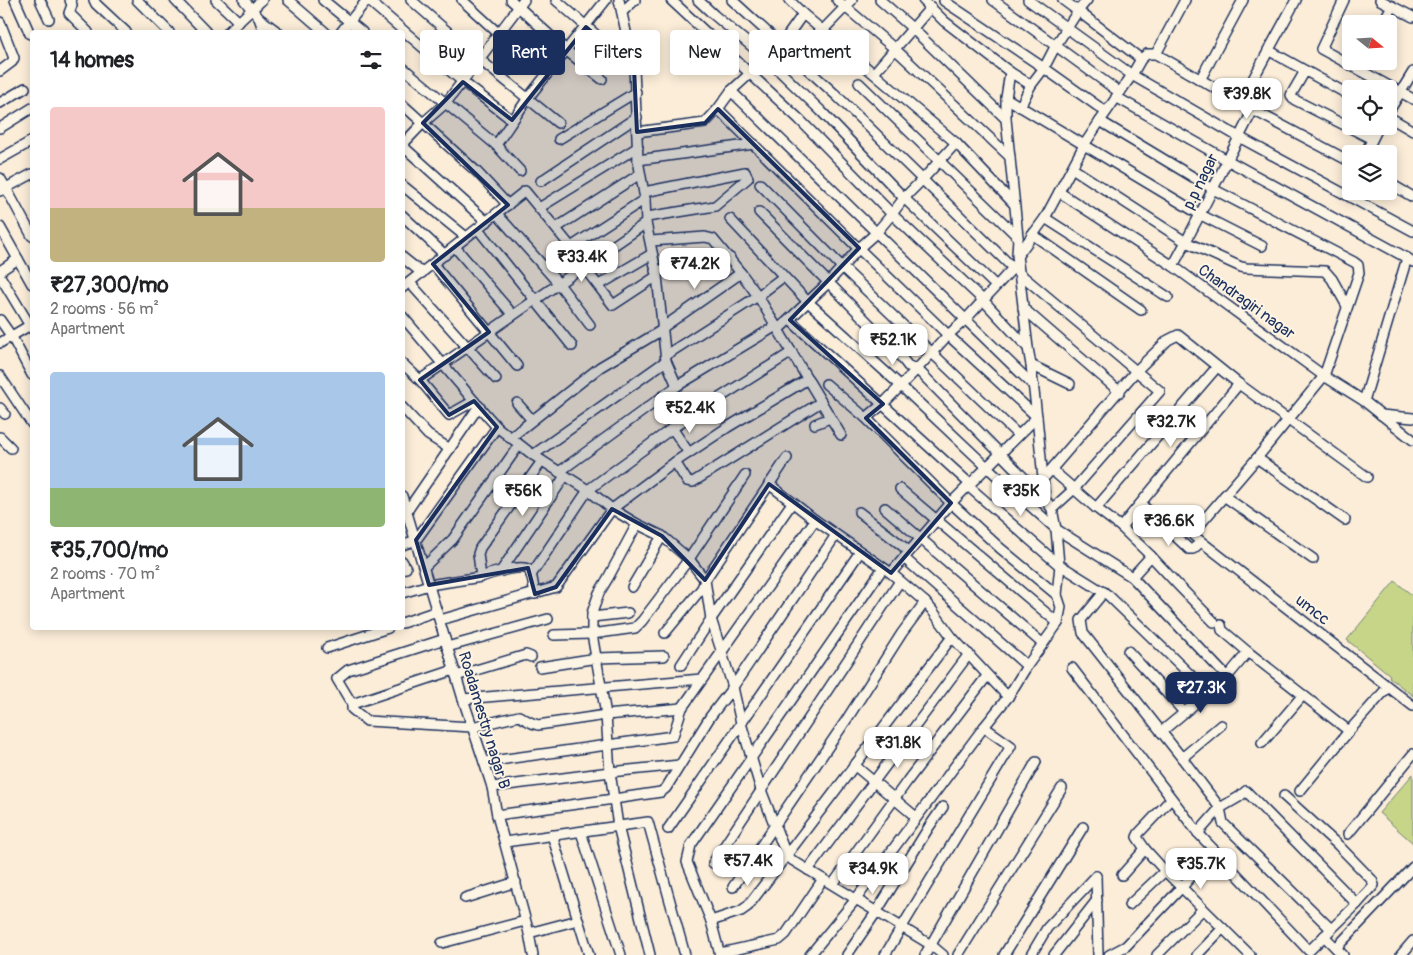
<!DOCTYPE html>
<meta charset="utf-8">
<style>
body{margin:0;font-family:Pangolin,sans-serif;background:#f2f2f2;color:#202124;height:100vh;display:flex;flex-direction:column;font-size:19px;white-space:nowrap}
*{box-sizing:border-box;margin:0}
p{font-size:16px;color:#757577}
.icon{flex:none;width:28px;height:28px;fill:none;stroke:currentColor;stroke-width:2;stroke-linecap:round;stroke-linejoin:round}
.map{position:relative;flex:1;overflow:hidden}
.drawer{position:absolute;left:30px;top:30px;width:375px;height:600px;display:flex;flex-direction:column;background:#fff;border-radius:5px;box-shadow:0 2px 12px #0003}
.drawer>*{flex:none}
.hud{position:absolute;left:420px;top:30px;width:475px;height:45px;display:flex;gap:10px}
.needle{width:32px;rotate:108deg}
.controls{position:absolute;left:1342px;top:15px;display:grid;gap:10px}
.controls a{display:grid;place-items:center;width:55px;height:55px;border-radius:5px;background:#fff;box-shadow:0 2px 12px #0003;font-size:25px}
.price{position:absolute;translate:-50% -42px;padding:0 11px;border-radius:10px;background:#fff;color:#222;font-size:16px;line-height:32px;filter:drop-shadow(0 1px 2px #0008)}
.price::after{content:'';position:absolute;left:50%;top:30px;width:15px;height:11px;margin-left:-8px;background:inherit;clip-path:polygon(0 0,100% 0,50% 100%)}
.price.current{background:#1b2f5e;color:#fff}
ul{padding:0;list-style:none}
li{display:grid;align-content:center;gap:10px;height:265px;padding:0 20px}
li span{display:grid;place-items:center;height:155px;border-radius:5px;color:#555}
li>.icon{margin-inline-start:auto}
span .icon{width:90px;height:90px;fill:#fffc;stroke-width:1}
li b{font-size:21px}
h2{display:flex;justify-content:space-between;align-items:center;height:60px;padding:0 20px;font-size:21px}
.pill{padding:0 18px;border-radius:5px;background:#fff;box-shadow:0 2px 12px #0003;font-size:18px;line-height:45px}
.pill.current{background:#1b2f5e;color:#fff}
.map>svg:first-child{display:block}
.green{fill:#c7d589;stroke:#718274}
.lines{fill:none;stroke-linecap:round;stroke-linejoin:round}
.minor-casing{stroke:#1b2f5e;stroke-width:12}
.minor{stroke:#fcf5e5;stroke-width:9}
.marked{fill:#1b2f5e;fill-opacity:0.2;stroke:#1b2f5e;stroke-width:4;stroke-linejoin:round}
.labels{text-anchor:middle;stroke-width:4;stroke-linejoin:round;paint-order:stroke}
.street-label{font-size:16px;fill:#1b2f5e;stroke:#fcf5e5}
</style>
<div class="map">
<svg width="1413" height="955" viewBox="0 0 1413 955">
<rect width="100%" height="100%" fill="#fbedd8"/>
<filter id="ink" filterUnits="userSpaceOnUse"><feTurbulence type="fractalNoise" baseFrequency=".02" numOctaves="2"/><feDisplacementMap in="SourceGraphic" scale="10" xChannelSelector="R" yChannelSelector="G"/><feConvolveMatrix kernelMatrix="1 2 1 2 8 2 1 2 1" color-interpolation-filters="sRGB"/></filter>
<g filter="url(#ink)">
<g class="green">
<polygon points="1395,581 1413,596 1413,696 1389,677 1390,675 1347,640"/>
<polygon points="1413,774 1413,843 1379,813"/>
</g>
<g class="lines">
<defs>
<g id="minor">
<polyline points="15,0 30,34"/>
<polyline points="40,0 49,19"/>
<polyline points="70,0 72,5 69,13 88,32"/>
<polyline points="94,0 96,4 126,32"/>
<polyline points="137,0 169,32"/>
<polyline points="175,0 206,32"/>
<polyline points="216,0 239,22"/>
<polyline points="244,0 259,18 264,32"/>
<polyline points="288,0 325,32"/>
<polyline points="323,0 362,32"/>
<polyline points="368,0 463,82 512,120"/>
<polyline points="411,0 479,59 558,123"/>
<polyline points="462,0 498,33 549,71"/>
<polyline points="511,0 567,51 602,79"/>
<polyline points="556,0 634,68"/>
<polyline points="619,0 634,68 638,160 645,199 646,223 657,276 666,361 677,386"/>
<polyline points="671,0 799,119 892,214 983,300 1028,348"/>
<polyline points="698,0 714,15 767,59 821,111 904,198 996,286"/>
<polyline points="732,0 837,96 1013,268"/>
<polyline points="789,0 803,14 956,143 1014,204"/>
<polyline points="837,0 895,49 1010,157"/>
<polyline points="880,0 912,28 1006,119"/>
<polyline points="923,0 944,21 970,41 1010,72 1031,85"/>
<polyline points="993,0 1119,92"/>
<polyline points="1028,0 1132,75 1239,137 1413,231"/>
<polyline points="1063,0 1078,11 1087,0"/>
<polyline points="1344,0 1321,49 1413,99"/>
<polyline points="1380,0 1413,17"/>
<polyline points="944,1 1044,68 1106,112"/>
<polyline points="622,12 635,0"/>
<polyline points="259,18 278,32"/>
<polyline points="0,22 14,58 12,62 0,71"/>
<polyline points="1382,24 1392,6"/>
<polyline points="823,30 852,0"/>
<polyline points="228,32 262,0"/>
<polyline points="341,32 367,0"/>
<polyline points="1268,50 1351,96"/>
<polyline points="1156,54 1185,0"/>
<polyline points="402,67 496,145 520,171"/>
<polyline points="1305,71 1291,95 1293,99 1372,139"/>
<polyline points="874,73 931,7"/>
<polyline points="1200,80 1243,0"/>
<polyline points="859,83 1018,237"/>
<polyline points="731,91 1034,386"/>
<polyline points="1116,97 1227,160 1407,258"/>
<polyline points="1006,98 1201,215 1262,246"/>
<polyline points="0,103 25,88"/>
<polyline points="1240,103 1296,0"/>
<polyline points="402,104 477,172 508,205"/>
<polyline points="1020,107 1031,85 1044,68 1056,45 1078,11 1141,59"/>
<polyline points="718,109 853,243 948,335 1037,417 951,503 891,573"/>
<polyline points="1389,111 1413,72"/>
<polyline points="1389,117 1413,131"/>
<polyline points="1100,121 1213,189 1354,262 1358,265 1359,273 1324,376 1257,458 1196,529 1194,536 1413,706"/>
<polyline points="0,128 32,108"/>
<polyline points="637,132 705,123 718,109 731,91 781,45 803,14"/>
<polyline points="559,139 636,92"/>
<polyline points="402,142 406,149 487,222"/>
<polyline points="402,145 423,123 446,103 524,0"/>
<polyline points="496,145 528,98 606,0"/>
<polyline points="1365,154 1379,126"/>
<polyline points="0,159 32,141"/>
<polyline points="638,160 754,144"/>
<polyline points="1072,168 1186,242 1241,267 1246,268 1325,271 1332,279 1347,306"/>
<polyline points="32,174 6,188 32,236"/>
<polyline points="0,178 6,188 0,191"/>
<polyline points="541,181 637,117"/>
<polyline points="1389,183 1413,197"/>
<polyline points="760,184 842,267 1018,435"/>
<polyline points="402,185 466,237"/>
<polyline points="644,192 745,172 748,178 715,206 647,217"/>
<polyline points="1059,192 1173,266 1324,376 1364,401 1413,440"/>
<polyline points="539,208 638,147"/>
<polyline points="759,212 898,353 908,366 917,369 1045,499"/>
<polyline points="497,214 559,284 590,325"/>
<polyline points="402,215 445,255"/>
<polyline points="1045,218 1168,297"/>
<polyline points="730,219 807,301 900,385 987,467 1056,529 1132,577 1227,677"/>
<polyline points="0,227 32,284"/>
<polyline points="556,228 640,174"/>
<polyline points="478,229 572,346"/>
<polyline points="1032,234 1141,310"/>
<polyline points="651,241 705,237 713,239 741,273 758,296 841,435"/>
<polyline points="455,247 513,315"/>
<polyline points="571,247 645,199"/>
<polyline points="1018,255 1045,218 1084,145 1100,121 1132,75 1141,59 1147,54 1156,54 1253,110 1351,162"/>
<polyline points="402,257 422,273"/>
<polyline points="433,264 517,366"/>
<path d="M1173,266C1201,214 1226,162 1253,110"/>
<polyline points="0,271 18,259"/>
<polyline points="655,271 730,258"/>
<polyline points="0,276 32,329"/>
<polyline points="410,283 496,379"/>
<polyline points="599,285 652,254"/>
<polyline points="402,288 525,191 571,247 583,266 613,305 657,276"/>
<polyline points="1023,308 1120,392"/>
<polyline points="402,316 474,401"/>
<polyline points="0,320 12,337 32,375"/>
<polyline points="790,320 970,484"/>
<polyline points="662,328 741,273"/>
<polyline points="0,343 32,324"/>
<polyline points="666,355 758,296 783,277"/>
<polyline points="402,363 420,380 449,415 474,401 497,427 533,455 588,490 612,509 637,524 662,536 689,559 705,580 711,619 733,687 741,723 761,790 787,857 931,945 943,955"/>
<polyline points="1031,365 1070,384"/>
<polyline points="0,376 32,424"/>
<polyline points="420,380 646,223"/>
<polyline points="826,384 866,418 951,503 1000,548 1057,595"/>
<polyline points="662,397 678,424"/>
<polyline points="1364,401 1407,258 1413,262"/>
<polyline points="517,403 532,420"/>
<polyline points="402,407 428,435 450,449"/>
<polyline points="0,408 5,414"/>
<polyline points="1381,415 1413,418"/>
<polyline points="866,418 883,404 917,369 948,335 965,320 1013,268 1160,391 1074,489 1052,509"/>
<polyline points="815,424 830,418"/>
<polyline points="672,428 689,453"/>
<polyline points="0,437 11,448"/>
<polyline points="510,438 600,367 662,330"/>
<polyline points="533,455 666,361"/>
<polyline points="1257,458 1345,520"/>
<polyline points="675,462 687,481 693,482 821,402"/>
<polyline points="1052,470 1096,508 1121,527 1151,556 1178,585 1214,622"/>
<polyline points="559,472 677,386 776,326 781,327 828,283 859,248 876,233 892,214 904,198 923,179 956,143"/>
<polyline points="1043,479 1136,371 1168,340 1178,335 1239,384 1367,477"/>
<polyline points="769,484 815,520 891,573 925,602 932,610 952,637 1008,697"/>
<polyline points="968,486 1059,565"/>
<polyline points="900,489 1058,623"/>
<polyline points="402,496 463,699 484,762 492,787 497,815 529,933 533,955"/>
<polyline points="1224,496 1313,559"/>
<polyline points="1141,504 1189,549 1193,549 1201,542"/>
<polyline points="885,508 1043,644"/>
<polyline points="1096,508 1217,367"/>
<polyline points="407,511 479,406"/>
<polyline points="859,512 909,551"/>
<polyline points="637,524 608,578 599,593 592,613 592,634 606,715 610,772 618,826 650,955"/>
<polyline points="1121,527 1239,384"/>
<polyline points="402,545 416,540 497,427"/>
<polyline points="904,558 1027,666"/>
<polyline points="402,561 406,568 402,569"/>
<polyline points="1060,565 1108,595 1208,692"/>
<polyline points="424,567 453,539 519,445"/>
<polyline points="501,571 565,476"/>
<polyline points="531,575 588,490 678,424 792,352"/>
<polyline points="1132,577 1151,556"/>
<polyline points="632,587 662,536"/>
<polyline points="1104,592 1081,620 1083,633 1182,758 1220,808 1223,823 1331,929"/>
<polyline points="402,593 429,585 481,577"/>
<path d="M535,594C533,587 533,575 529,570C523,563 489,574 481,577L478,554L480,548L542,461"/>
<polyline points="592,617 628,613"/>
<polyline points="440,620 556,587 612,509 675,462 728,427 808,379"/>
<polyline points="402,623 437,611"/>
<polyline points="1221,625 1222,630 1248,652 1349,731"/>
<polyline points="665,633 702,588 705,580 787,458"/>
<polyline points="554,635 592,634 635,628 642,621 689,559 745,475"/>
<path d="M445,639L348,670L337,679L352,704V709L367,721L472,727L519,716C527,720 529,723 538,725L606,715L682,708"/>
<polyline points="447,647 548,619"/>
<polyline points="327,648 388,628"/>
<polyline points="1128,651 1184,712"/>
<polyline points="681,665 711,619 792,503"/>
<polyline points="540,667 597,658 664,656"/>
<polyline points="1072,668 1198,833 1309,951 1357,904 1374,885 1372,880 1338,845 1284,796"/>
<polyline points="456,676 526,655 531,657"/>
<polyline points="463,699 702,679"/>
<polyline points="352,704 454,670"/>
<polyline points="1161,732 1227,677 1248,652"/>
<polyline points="1262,743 1303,695"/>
<polyline points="1182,758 1221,725"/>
<polyline points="484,762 673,736 682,708 815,520"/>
<polyline points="854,765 916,817"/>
<polyline points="492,787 610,772 680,765"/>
<polyline points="1300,791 1349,731 1388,687"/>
<polyline points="1171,799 1139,833 1137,837 1145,849 1165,871 1250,955"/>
<polyline points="497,815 614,799 661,792 666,788 710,717 733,687 836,535"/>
<polyline points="668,829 860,552"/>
<polyline points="581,832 621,955"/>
<polyline points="1198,833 1220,808 1239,797 1246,791 1357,904"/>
<polyline points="1348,834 1413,754"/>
<polyline points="552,835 589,955"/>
<polyline points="505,842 648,822 685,955"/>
<polyline points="713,863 900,581"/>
<polyline points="808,870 969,654"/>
<polyline points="1122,875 1145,849"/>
<polyline points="1096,876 1098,955"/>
<polyline points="833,884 908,780 987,676"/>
<polyline points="733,887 847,719 902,633 925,602"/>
<polyline points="465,898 516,882"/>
<polyline points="1129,905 1165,871"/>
<polyline points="711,921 741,911 748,906 952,637"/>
<polyline points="529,933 578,920"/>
<polyline points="1324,936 1343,955"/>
<polyline points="442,943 525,921"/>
<polyline points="1336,948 1413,867"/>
<polyline points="720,953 779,940 786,934 823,879"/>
<polyline points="720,955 711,921 687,862 691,845 883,568"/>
<polyline points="810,955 856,899 984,727 1008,697 1027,666 1058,623 1061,607 1057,595 1060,565 1059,565 1056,529 1052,509 1045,499 1037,417 1031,365 1028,348 1017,255 1018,237 1006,119 1006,98 1010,72"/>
<polyline points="847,955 877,911 929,827 943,807"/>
<polyline points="885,955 1011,746 984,727"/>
<polyline points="925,955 1036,762"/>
<polyline points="958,955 1062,788"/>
<polyline points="1004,955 1083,827"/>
<polyline points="1031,955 1047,928 1096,876"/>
<polyline points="1054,955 1097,900"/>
<polyline points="1109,955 1126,946 1182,887 1214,850"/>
<polyline points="1157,955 1203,909"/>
<polyline points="1197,955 1223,928"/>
<polyline points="1401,955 1413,941"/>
</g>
</defs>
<use href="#minor" class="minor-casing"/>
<use href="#minor" class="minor"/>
</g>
</g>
<path class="marked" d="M586,27L634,68L637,132L705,123L718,109L859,248L790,320L883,404L866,418L951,503L891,573L769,484L705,580L662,536L612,509L556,587L535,594L528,568L429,585L416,540L497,427L474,401L449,415L420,380L489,332L433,264L508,205L423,123L463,82L512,120Z"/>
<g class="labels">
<g class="street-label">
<text transform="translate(1200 181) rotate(-64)" y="6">p.p nagar</text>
<text transform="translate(1247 301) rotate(36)" y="6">Chandragiri nagar</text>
<text transform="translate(1313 609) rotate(38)" y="6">umcc</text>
<text transform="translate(485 720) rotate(73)" y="6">Roadamestry nagar B</text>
</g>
</g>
</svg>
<div class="controls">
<a><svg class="needle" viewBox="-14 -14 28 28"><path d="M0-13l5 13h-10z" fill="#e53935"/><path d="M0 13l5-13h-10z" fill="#757577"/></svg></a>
<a><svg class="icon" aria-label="locate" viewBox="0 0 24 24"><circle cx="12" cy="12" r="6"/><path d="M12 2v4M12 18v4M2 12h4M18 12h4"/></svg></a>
<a><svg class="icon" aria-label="layers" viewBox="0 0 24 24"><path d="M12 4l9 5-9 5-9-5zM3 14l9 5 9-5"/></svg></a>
</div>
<b class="price" style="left:1247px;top:120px">₹39.8K</b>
<b class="price" style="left:582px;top:283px">₹33.4K</b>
<b class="price" style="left:695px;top:290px">₹74.2K</b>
<b class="price" style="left:893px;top:366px">₹52.1K</b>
<b class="price" style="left:690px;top:434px">₹52.4K</b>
<b class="price" style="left:1171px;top:448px">₹32.7K</b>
<b class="price" style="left:523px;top:517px">₹56K</b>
<b class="price" style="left:1021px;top:517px">₹35K</b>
<b class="price" style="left:1169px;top:547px">₹36.6K</b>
<b class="price current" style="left:1201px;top:714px">₹27.3K</b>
<b class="price" style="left:898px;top:769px">₹31.8K</b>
<b class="price" style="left:748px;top:887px">₹57.4K</b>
<b class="price" style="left:1201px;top:890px">₹35.7K</b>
<b class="price" style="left:873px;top:895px">₹34.9K</b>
<div class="hud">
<a class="pill">Buy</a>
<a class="pill current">Rent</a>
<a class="pill">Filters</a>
<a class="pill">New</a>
<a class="pill">Apartment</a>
</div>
<section class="drawer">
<h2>14 homes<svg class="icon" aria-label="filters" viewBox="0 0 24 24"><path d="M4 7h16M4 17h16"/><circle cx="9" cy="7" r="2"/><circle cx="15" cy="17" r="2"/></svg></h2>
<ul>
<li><span style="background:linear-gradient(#f6c9c9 65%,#c2b280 0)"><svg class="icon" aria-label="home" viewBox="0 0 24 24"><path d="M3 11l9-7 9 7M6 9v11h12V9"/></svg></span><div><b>₹27,300/mo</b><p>2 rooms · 56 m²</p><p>Apartment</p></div></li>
<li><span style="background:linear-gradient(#a9c7e8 75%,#8fb573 0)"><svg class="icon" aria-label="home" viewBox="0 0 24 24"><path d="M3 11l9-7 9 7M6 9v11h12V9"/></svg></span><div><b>₹35,700/mo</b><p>2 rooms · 70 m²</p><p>Apartment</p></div></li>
</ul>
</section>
</div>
